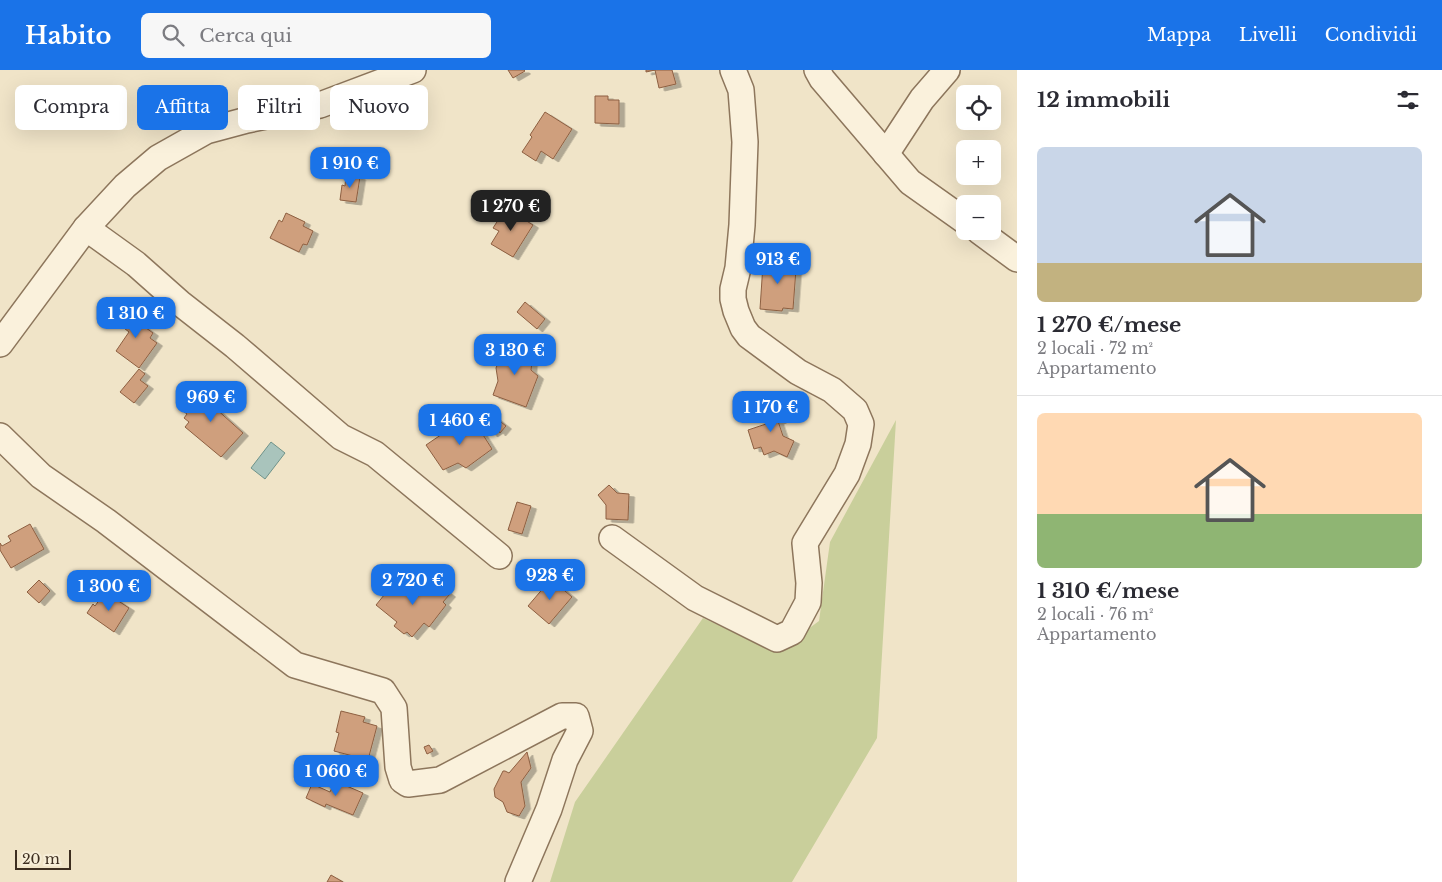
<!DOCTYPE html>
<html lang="it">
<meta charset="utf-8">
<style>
body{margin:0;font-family:"Libre Baskerville",serif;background:#f7f7f7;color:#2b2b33;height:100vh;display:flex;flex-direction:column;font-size:19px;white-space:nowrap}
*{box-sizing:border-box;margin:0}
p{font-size:16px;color:#7c7c81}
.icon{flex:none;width:28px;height:28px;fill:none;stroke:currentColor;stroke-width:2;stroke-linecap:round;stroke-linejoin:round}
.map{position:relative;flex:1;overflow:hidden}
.side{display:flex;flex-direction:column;background:#fff;width:425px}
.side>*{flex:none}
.banner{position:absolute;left:15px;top:15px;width:475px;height:45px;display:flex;gap:10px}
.tools{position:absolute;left:956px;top:15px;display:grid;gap:10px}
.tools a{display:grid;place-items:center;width:45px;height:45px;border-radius:8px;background:#fff;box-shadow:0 5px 20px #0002;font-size:25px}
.scale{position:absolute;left:15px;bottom:12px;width:56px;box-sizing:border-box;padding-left:5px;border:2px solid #3d2e20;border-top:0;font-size:14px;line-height:18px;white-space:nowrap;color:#3d2e20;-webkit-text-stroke:4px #f7eed8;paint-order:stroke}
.price{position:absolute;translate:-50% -42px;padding:0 11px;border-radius:10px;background:#1a73e8;color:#fff;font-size:16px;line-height:32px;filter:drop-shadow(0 1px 2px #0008)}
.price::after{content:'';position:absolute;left:50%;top:30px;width:15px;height:11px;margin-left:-8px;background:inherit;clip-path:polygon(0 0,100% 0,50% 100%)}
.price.on{background:#222;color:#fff}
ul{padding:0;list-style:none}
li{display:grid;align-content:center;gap:10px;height:265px;padding:0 20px}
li+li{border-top:1px solid #e1e1e2}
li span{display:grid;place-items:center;height:155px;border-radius:8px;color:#555}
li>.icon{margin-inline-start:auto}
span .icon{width:90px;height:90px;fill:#fffc;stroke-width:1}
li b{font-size:21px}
h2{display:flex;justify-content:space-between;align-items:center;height:60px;padding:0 20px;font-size:21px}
.chip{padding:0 18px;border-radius:8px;background:#fff;box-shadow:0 5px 20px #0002;font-size:18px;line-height:45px}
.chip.on{background:#1a73e8;color:#fff}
header{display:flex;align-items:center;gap:30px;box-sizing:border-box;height:70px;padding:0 25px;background:#1a73e8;color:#fff}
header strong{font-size:24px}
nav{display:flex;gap:28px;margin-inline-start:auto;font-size:18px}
.search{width:350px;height:45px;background:#f7f7f7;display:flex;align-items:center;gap:12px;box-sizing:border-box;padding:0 18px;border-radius:8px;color:#7c7c81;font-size:19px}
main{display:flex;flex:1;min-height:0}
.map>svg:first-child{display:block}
.green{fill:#c9cf9b}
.water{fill:#a9c4bc;stroke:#6f938a}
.building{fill:#cf9f7d;stroke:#8d5f41;filter:url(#shadow)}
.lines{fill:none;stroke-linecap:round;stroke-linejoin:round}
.minor-casing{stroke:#8d765c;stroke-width:28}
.minor{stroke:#faf1dc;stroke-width:25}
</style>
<header>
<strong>Habito</strong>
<div class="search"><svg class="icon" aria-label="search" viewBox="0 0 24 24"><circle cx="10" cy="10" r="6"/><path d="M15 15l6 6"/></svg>Cerca qui</div>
<nav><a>Mappa</a><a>Livelli</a><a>Condividi</a></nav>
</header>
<main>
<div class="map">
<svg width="1017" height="812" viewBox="0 0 1017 812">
<defs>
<filter id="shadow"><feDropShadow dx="5.5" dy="3" stdDeviation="0" flood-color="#0004"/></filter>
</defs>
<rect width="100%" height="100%" fill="#f0e4c8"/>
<polygon class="green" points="896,350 877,668 792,812 550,812 575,732 703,548 777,582 819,551 830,472"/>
<polygon class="water" points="271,372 285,383 265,409 251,398"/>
<g class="building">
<polygon points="508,0 524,0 525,1 513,8"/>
<polygon points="646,0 672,0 676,14 659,18 655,0 646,2"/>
<polygon points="595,26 608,26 608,30 619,30 619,54 595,53"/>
<polygon points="545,42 572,59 553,89 541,81 536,91 522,82 532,67 530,65"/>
<polygon points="346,105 360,107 356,132 340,130 342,115 345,116"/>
<polygon points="506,138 533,155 513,187 491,174 499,161 493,158"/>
<polygon points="286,143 305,152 303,156 313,161 307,175 303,174 299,182 270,168 279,150 282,152"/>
<polygon points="773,186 794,188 793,199 796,199 793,239 783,238 782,241 760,239 763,194 773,195"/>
<polygon points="525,232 545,249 537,259 517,242"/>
<polygon points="132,238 146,248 142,255 153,263 150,268 157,273 139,298 116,281 129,262 120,255"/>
<polygon points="506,274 533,284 531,300 538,306 526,337 493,325 498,311 496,298"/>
<polygon points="139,299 145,304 140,310 148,316 134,333 120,322"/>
<polygon points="212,317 223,327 214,337 243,363 221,387 185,357 189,352 184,348 187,344 183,341 190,334 187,331 195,322 203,328"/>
<polygon points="774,330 781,350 778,351 783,366 794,371 787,387 774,381 764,385 761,377 754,379 748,360 766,354 762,342 765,341 763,334"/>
<polygon points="486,340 506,356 500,363 498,360 492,364 479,345"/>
<polygon points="473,349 492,379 466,398 458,393 443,400 426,375 448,360 461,358"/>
<polygon points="609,415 617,423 629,424 628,450 606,449 606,435 598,425"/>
<polygon points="517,432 531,436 522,464 508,460"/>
<polygon points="30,454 44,479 11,498 0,480 0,473 2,476 11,471 8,466"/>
<polygon points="397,509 419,526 431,509 450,524 443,532 446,535 429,557 424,553 412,567 407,562 404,564 394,556 397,552 376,535"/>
<polygon points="551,509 572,527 549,554 528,536"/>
<polygon points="39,510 50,521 39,533 27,522"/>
<polygon points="105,522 129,538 114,562 87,543 93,534 95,536"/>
<polygon points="341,641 365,647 363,652 377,656 368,690 334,681 339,663 336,662"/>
<polygon points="429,675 433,681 427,684 424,677"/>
<polygon points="527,682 531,698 521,712 525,736 519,746 507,742 503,732 495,727 494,719 503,701 505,701 509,703"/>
<polygon points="335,711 363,723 353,745 326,734 325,737 306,728 312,714 330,722"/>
<polygon points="331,805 343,812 327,812"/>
</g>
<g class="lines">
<defs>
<g id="minor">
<polyline points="817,0 822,9 910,112 965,151"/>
<polyline points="886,84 922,29 947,0"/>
<polyline points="86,158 136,194 180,233 235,276 341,367 375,384 499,486"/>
<polyline points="979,161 1017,189"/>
<polyline points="0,274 86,158 125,116 158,88 206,61 247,50 320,35 413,0"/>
<polyline points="0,366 41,406 106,451 295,595 383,621 394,638 398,697 402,710 408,714 440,710 562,646 576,646 580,661 565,690 549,739 518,812"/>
<polyline points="612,468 695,528 777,569 792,562 808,532 809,513 805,473 847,404 858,374 861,354 855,340 832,320 798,302 749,266 743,258 736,241 733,229 733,219 738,198 742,155 745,72 741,20 733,0"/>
</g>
</defs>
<use href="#minor" class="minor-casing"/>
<use href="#minor" class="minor"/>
</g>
</svg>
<div class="tools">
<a><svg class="icon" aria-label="locate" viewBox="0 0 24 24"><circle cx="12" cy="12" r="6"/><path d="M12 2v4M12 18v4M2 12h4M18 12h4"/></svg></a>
<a>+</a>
<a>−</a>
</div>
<div class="scale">20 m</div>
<b class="price" style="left:350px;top:119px">1 910 €</b>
<b class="price on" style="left:511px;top:162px">1 270 €</b>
<b class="price" style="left:778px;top:215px">913 €</b>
<b class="price" style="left:136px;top:269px">1 310 €</b>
<b class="price" style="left:515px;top:306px">3 130 €</b>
<b class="price" style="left:211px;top:353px">969 €</b>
<b class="price" style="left:771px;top:363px">1 170 €</b>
<b class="price" style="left:460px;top:376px">1 460 €</b>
<b class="price" style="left:550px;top:531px">928 €</b>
<b class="price" style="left:413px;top:536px">2 720 €</b>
<b class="price" style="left:109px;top:542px">1 300 €</b>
<b class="price" style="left:336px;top:727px">1 060 €</b>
<div class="banner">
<a class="chip">Compra</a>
<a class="chip on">Affitta</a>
<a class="chip">Filtri</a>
<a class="chip">Nuovo</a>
</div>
</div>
<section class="side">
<h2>12 immobili<svg class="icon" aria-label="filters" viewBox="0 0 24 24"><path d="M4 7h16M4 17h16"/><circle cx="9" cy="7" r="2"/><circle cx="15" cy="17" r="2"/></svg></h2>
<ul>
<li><span style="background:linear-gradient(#c9d6e8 75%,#c2b280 0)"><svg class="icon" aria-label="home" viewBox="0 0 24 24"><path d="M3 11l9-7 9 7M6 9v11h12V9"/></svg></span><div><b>1 270 €/mese</b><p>2 locali · 72 m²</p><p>Appartamento</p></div></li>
<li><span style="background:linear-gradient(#ffd9b3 65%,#8fb573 0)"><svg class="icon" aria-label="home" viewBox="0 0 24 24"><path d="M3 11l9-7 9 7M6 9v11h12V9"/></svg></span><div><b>1 310 €/mese</b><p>2 locali · 76 m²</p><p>Appartamento</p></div></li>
</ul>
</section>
</main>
